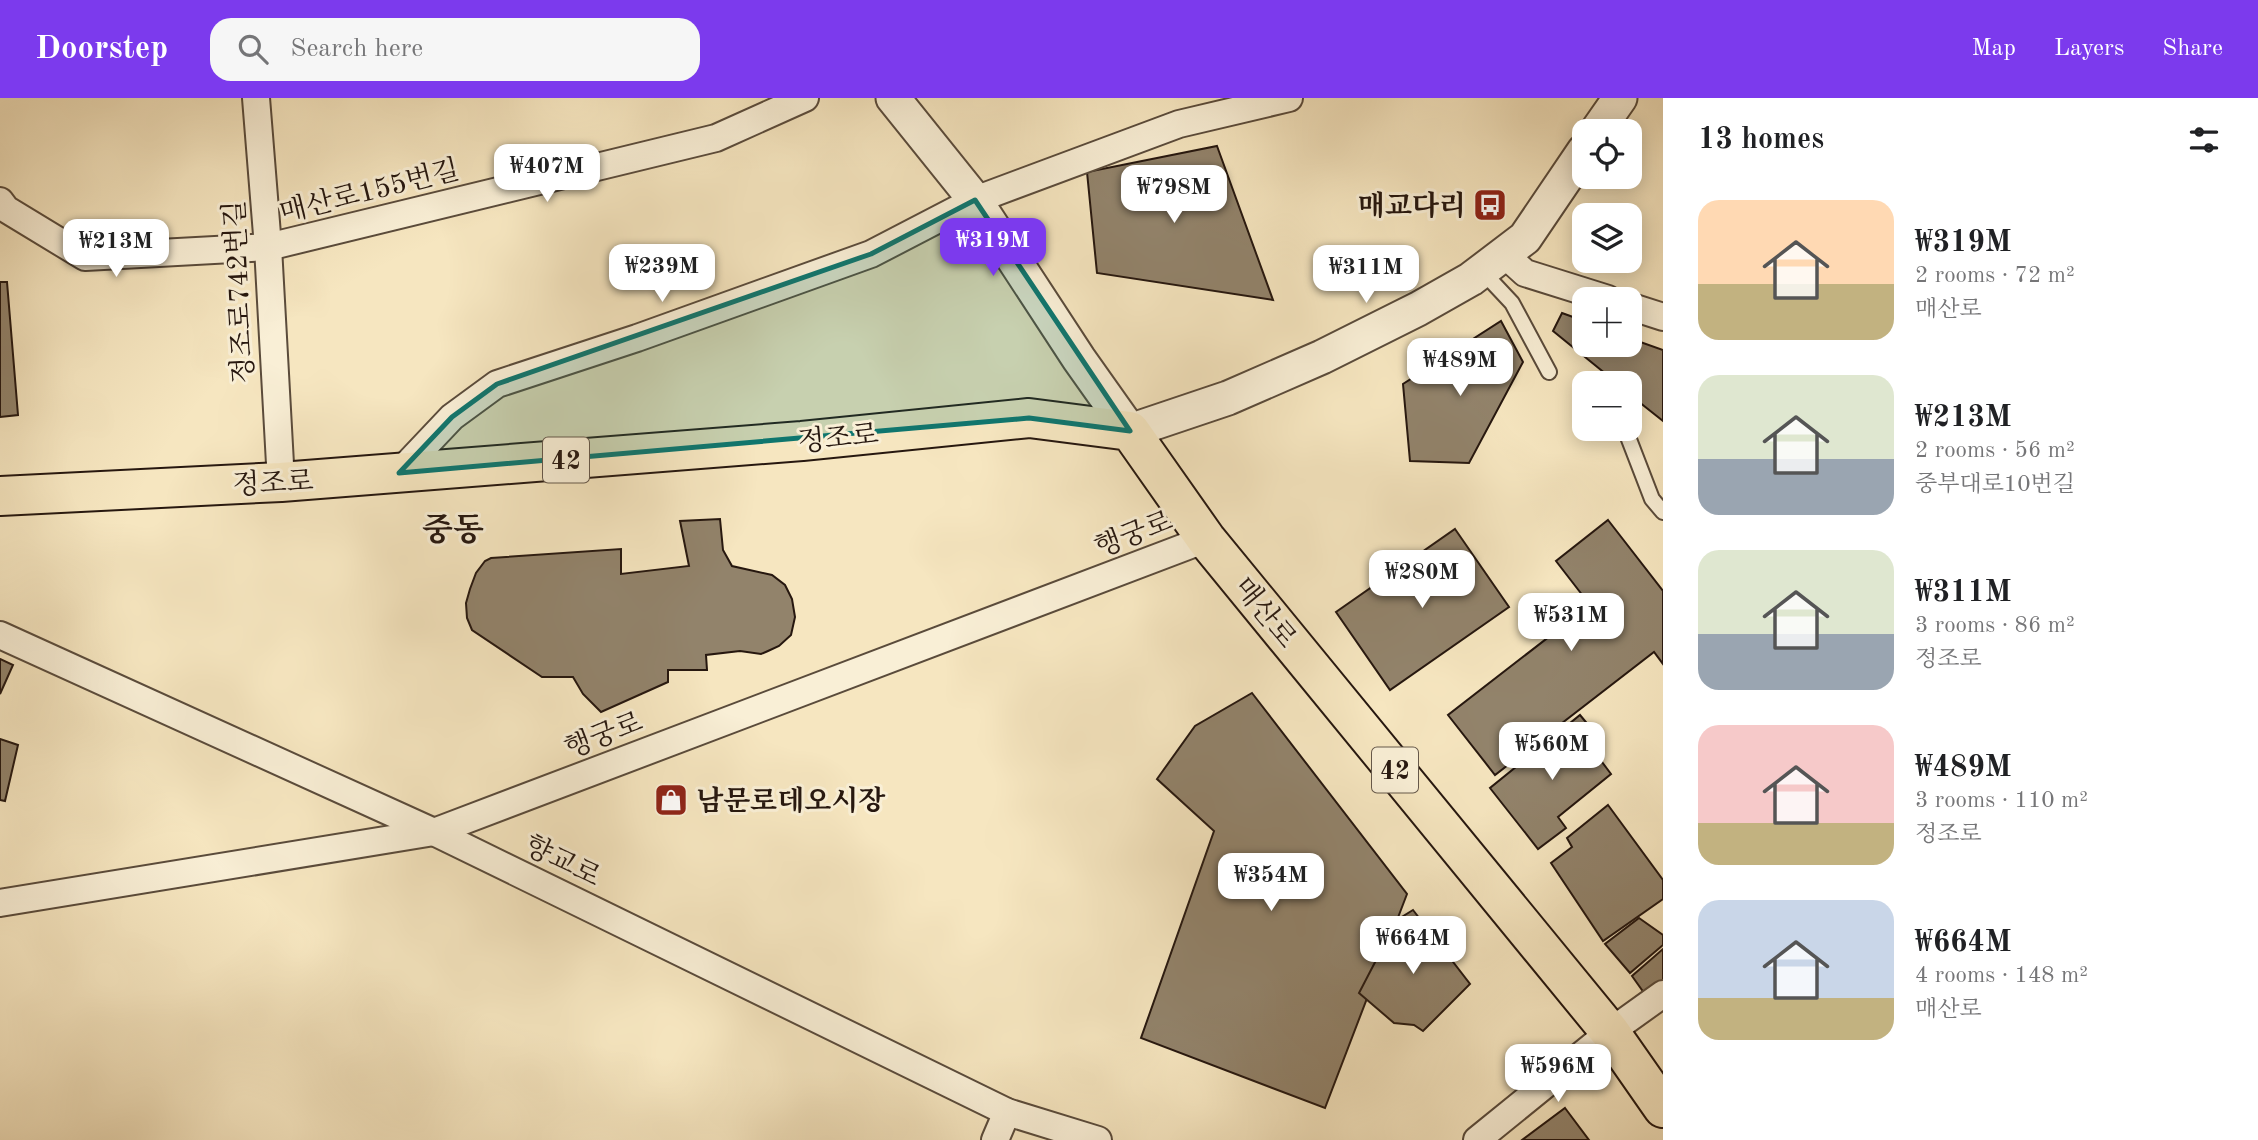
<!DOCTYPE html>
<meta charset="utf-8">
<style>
body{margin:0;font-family:"Old Standard TT","Noto Serif KR",serif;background:#f6f6f6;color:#202124;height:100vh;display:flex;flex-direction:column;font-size:26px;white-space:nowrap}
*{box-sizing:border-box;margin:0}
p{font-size:23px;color:#757577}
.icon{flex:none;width:38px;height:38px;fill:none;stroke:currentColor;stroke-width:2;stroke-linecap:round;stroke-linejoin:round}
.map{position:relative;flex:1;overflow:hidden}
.side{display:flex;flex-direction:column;background:#fff;width:595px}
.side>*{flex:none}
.controls{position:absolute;left:1572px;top:21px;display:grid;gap:14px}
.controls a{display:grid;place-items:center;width:70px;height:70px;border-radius:14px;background:#fff;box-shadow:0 4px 18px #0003;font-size:35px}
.price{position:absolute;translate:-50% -60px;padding:0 16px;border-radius:14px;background:#fff;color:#222;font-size:23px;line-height:46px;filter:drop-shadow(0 2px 4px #0008)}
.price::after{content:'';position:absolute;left:50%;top:42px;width:21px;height:16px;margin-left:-10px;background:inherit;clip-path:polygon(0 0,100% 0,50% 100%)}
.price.current{background:#7c3aed;color:#fff}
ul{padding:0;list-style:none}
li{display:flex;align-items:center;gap:21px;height:175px;padding:0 35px}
li span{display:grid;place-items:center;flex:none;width:196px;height:140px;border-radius:21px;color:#555}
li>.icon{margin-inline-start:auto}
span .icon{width:84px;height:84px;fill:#fffc;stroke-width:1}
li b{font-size:30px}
h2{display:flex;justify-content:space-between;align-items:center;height:84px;padding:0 35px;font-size:30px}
header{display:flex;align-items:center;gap:42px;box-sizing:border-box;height:98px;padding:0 35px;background:#7c3aed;color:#fff}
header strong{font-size:33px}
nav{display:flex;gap:38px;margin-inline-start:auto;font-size:24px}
.search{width:490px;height:63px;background:#f6f6f6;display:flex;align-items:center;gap:18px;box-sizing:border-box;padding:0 24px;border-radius:21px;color:#757577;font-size:26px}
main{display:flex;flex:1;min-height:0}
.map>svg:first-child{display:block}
.building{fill:#92836b;stroke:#26170f;stroke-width:2}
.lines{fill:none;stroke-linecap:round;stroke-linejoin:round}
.service-casing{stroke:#5a4b3b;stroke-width:18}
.minor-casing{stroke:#5a4b3b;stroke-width:30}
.tertiary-casing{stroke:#5a4b3b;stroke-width:37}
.primary-casing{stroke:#26170f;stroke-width:42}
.service{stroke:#f9efd6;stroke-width:14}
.minor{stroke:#f9efd6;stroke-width:26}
.tertiary{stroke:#f9efd6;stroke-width:33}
.primary{stroke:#f6e6c0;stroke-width:38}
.marked{fill:#0f766e;fill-opacity:0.2;stroke:#0f766e;stroke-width:5;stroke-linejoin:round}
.labels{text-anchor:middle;stroke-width:6;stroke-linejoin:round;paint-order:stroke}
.shield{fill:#f9efd6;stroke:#65584b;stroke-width:2}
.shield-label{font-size:26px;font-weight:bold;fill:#26170f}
.street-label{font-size:28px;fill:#26170f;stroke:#f9efd6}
.poi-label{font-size:28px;font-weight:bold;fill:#26170f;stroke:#f9efd6;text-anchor:end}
.quarter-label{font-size:32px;font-weight:bold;fill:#26170f;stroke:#f9efd6}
</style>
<header>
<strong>Doorstep</strong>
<div class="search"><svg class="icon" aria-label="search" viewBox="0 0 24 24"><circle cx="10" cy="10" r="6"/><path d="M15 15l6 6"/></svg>Search here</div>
<nav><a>Map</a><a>Layers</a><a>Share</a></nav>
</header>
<main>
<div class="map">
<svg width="1663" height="1042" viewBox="0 0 1663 1042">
<rect width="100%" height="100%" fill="#f6e6c0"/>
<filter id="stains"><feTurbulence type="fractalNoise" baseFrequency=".00286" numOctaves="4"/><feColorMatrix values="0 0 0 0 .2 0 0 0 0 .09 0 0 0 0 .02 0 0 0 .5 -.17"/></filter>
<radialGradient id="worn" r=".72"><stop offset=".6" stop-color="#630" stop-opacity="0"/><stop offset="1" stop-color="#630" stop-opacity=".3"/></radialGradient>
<g class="building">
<polygon points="1217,48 1273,202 1097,175 1087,74"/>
<polygon points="0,184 7,184 18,317 0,319"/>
<polygon points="1562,215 1584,223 1584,247 1629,247 1629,240 1663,252 1663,323 1629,296 1629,285 1617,285 1553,233"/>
<polygon points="1501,223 1523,264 1469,365 1410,363 1403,286"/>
<polygon points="720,421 723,452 732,468 772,477 785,487 792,501 795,519 791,537 779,548 768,553 761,556 740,553 706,557 707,572 668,572 668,584 601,614 583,596 573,579 542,579 472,532 467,520 466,505 470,491 476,475 485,463 491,460 621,451 621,476 689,468 680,423"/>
<polygon points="1608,422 1663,493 1663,566 1654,554 1495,677 1448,617 1590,507 1556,463"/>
<polygon points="1455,431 1509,509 1390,592 1336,514"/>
<polygon points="0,561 13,567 0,596"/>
<polygon points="1252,595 1407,796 1325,1010 1141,940 1214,733 1157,681 1195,628"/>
<polygon points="1580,617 1600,641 1590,648 1611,676 1558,719 1566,730 1538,751 1490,690"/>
<polygon points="0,641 18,647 5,703 0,702"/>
<polygon points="1608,707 1663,782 1663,801 1603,843 1551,765 1572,749 1567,740"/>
<polygon points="1413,812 1470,886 1423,933 1414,927 1394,925 1359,895 1397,822"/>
<polygon points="1639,820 1663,837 1663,847 1630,875 1605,846"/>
<polygon points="1663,851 1663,888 1647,899 1632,878"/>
<polygon points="1565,1010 1589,1042 1522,1042"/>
</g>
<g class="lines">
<defs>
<g id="service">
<polyline points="1482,173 1512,205 1549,274"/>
<polyline points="1625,331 1652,401 1663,414"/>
</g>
<g id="minor">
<polyline points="256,0 268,149 281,384"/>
<polyline points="0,103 6,111 85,159 268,149 716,40 805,0"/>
<polyline points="1504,156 1525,175 1608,201"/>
<polyline points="1629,208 1663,219"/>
<polyline points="399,375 452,319 497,286 637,240 871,156 975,102 1179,26 1289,0"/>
<polyline points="0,537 434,734 1007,1014 1098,1042"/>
<polyline points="0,805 434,734 1206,441"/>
<polyline points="995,1042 1007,1014"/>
<polyline points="1477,1042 1610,934 1663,896"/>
</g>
<g id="tertiary">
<polyline points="893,0 975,102 1079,261 1130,333 1228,300 1322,259 1418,211 1471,181 1525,140 1584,53"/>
<polyline points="1597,33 1620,0"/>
</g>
<polyline id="primary" points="0,398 281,384 802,343 1029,320 1130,333 1206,441 1610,934 1663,1010"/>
</defs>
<use href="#service" class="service-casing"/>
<use href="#minor" class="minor-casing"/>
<use href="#tertiary" class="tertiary-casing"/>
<use href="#primary" class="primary-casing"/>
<use href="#service" class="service"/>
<use href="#minor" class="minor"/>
<use href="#tertiary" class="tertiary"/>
<use href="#primary" class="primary"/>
</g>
<path class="marked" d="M975,102L1130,333L1029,320L399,375L452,319L497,286L871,156Z"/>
<defs>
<symbol id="bus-square" viewBox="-11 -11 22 22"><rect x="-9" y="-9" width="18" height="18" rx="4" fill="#8f2418" stroke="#f9efd6"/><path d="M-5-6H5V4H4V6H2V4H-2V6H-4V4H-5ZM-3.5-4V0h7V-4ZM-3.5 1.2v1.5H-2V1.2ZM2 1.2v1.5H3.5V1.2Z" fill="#fff"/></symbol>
<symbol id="shop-square" viewBox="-11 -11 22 22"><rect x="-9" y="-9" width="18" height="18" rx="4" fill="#8f2418" stroke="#f9efd6"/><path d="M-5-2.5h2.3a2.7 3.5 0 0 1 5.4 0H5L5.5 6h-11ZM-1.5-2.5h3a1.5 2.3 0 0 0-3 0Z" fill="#fff"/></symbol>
</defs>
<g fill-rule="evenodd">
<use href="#bus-square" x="1471" y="88" width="38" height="38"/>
<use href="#shop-square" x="652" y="683" width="38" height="38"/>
</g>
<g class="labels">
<g class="shield">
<rect x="543" y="339.5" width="46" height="45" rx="5"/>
<rect x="1372" y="649.5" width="46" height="45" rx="5"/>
</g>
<g class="shield-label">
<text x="566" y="371">42</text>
<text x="1395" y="681">42</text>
</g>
<g class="street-label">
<text transform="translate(369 92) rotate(-14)" y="10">매산로155번길</text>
<text transform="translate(238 194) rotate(-93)" y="10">정조로742번길</text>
<text transform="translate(838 339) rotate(-6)" y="10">정조로</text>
<text transform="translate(273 384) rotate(-3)" y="10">정조로</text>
<text transform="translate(1133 435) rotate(-21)" y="10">행궁로</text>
<text transform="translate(1266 514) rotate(51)" y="10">매산로</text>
<text transform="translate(603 636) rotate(-21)" y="10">행궁로</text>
<text transform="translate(563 762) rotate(26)" y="10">향교로</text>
</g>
<g class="poi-label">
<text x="1466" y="117">매교다리</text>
<text x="696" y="712" text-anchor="start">남문로데오시장</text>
</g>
<g class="quarter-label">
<text x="453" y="442">중동</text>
</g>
</g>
<rect width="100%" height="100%" filter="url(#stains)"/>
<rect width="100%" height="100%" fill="url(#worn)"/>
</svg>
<div class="controls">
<a><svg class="icon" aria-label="locate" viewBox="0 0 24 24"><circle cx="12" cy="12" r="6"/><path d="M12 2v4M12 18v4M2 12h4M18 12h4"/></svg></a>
<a><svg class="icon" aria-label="layers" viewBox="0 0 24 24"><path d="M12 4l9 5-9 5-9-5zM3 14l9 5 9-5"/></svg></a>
<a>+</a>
<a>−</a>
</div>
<b class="price" style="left:547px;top:106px">₩407M</b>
<b class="price" style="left:1174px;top:127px">₩798M</b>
<b class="price current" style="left:993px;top:180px">₩319M</b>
<b class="price" style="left:116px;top:181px">₩213M</b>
<b class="price" style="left:662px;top:206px">₩239M</b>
<b class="price" style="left:1366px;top:207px">₩311M</b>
<b class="price" style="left:1460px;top:300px">₩489M</b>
<b class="price" style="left:1422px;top:512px">₩280M</b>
<b class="price" style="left:1571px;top:555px">₩531M</b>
<b class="price" style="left:1552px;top:684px">₩560M</b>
<b class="price" style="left:1271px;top:815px">₩354M</b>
<b class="price" style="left:1413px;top:878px">₩664M</b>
<b class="price" style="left:1558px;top:1006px">₩596M</b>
</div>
<section class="side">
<h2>13 homes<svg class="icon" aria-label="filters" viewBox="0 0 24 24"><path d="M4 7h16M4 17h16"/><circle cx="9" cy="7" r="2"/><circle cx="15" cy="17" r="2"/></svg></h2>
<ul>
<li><span style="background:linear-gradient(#ffd9b3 60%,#c2b280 0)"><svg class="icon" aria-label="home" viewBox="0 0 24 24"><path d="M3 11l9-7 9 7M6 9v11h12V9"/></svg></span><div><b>₩319M</b><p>2 rooms · 72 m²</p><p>매산로</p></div></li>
<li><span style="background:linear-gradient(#dfe7d0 60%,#9aa5b1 0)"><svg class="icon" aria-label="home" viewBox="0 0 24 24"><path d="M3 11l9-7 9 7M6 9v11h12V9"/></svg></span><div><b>₩213M</b><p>2 rooms · 56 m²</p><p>중부대로10번길</p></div></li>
<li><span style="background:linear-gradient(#dfe7d0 60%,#9aa5b1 0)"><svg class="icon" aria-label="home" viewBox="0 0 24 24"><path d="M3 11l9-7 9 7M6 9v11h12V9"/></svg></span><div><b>₩311M</b><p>3 rooms · 86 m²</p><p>정조로</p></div></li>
<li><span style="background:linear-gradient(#f6c9c9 70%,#c2b280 0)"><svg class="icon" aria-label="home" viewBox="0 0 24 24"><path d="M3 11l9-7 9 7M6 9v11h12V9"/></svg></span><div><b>₩489M</b><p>3 rooms · 110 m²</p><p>정조로</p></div></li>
<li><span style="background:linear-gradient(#c9d6e8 70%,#c2b280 0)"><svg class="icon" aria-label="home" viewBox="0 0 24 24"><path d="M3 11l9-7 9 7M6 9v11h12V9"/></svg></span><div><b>₩664M</b><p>4 rooms · 148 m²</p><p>매산로</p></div></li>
</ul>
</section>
</main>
